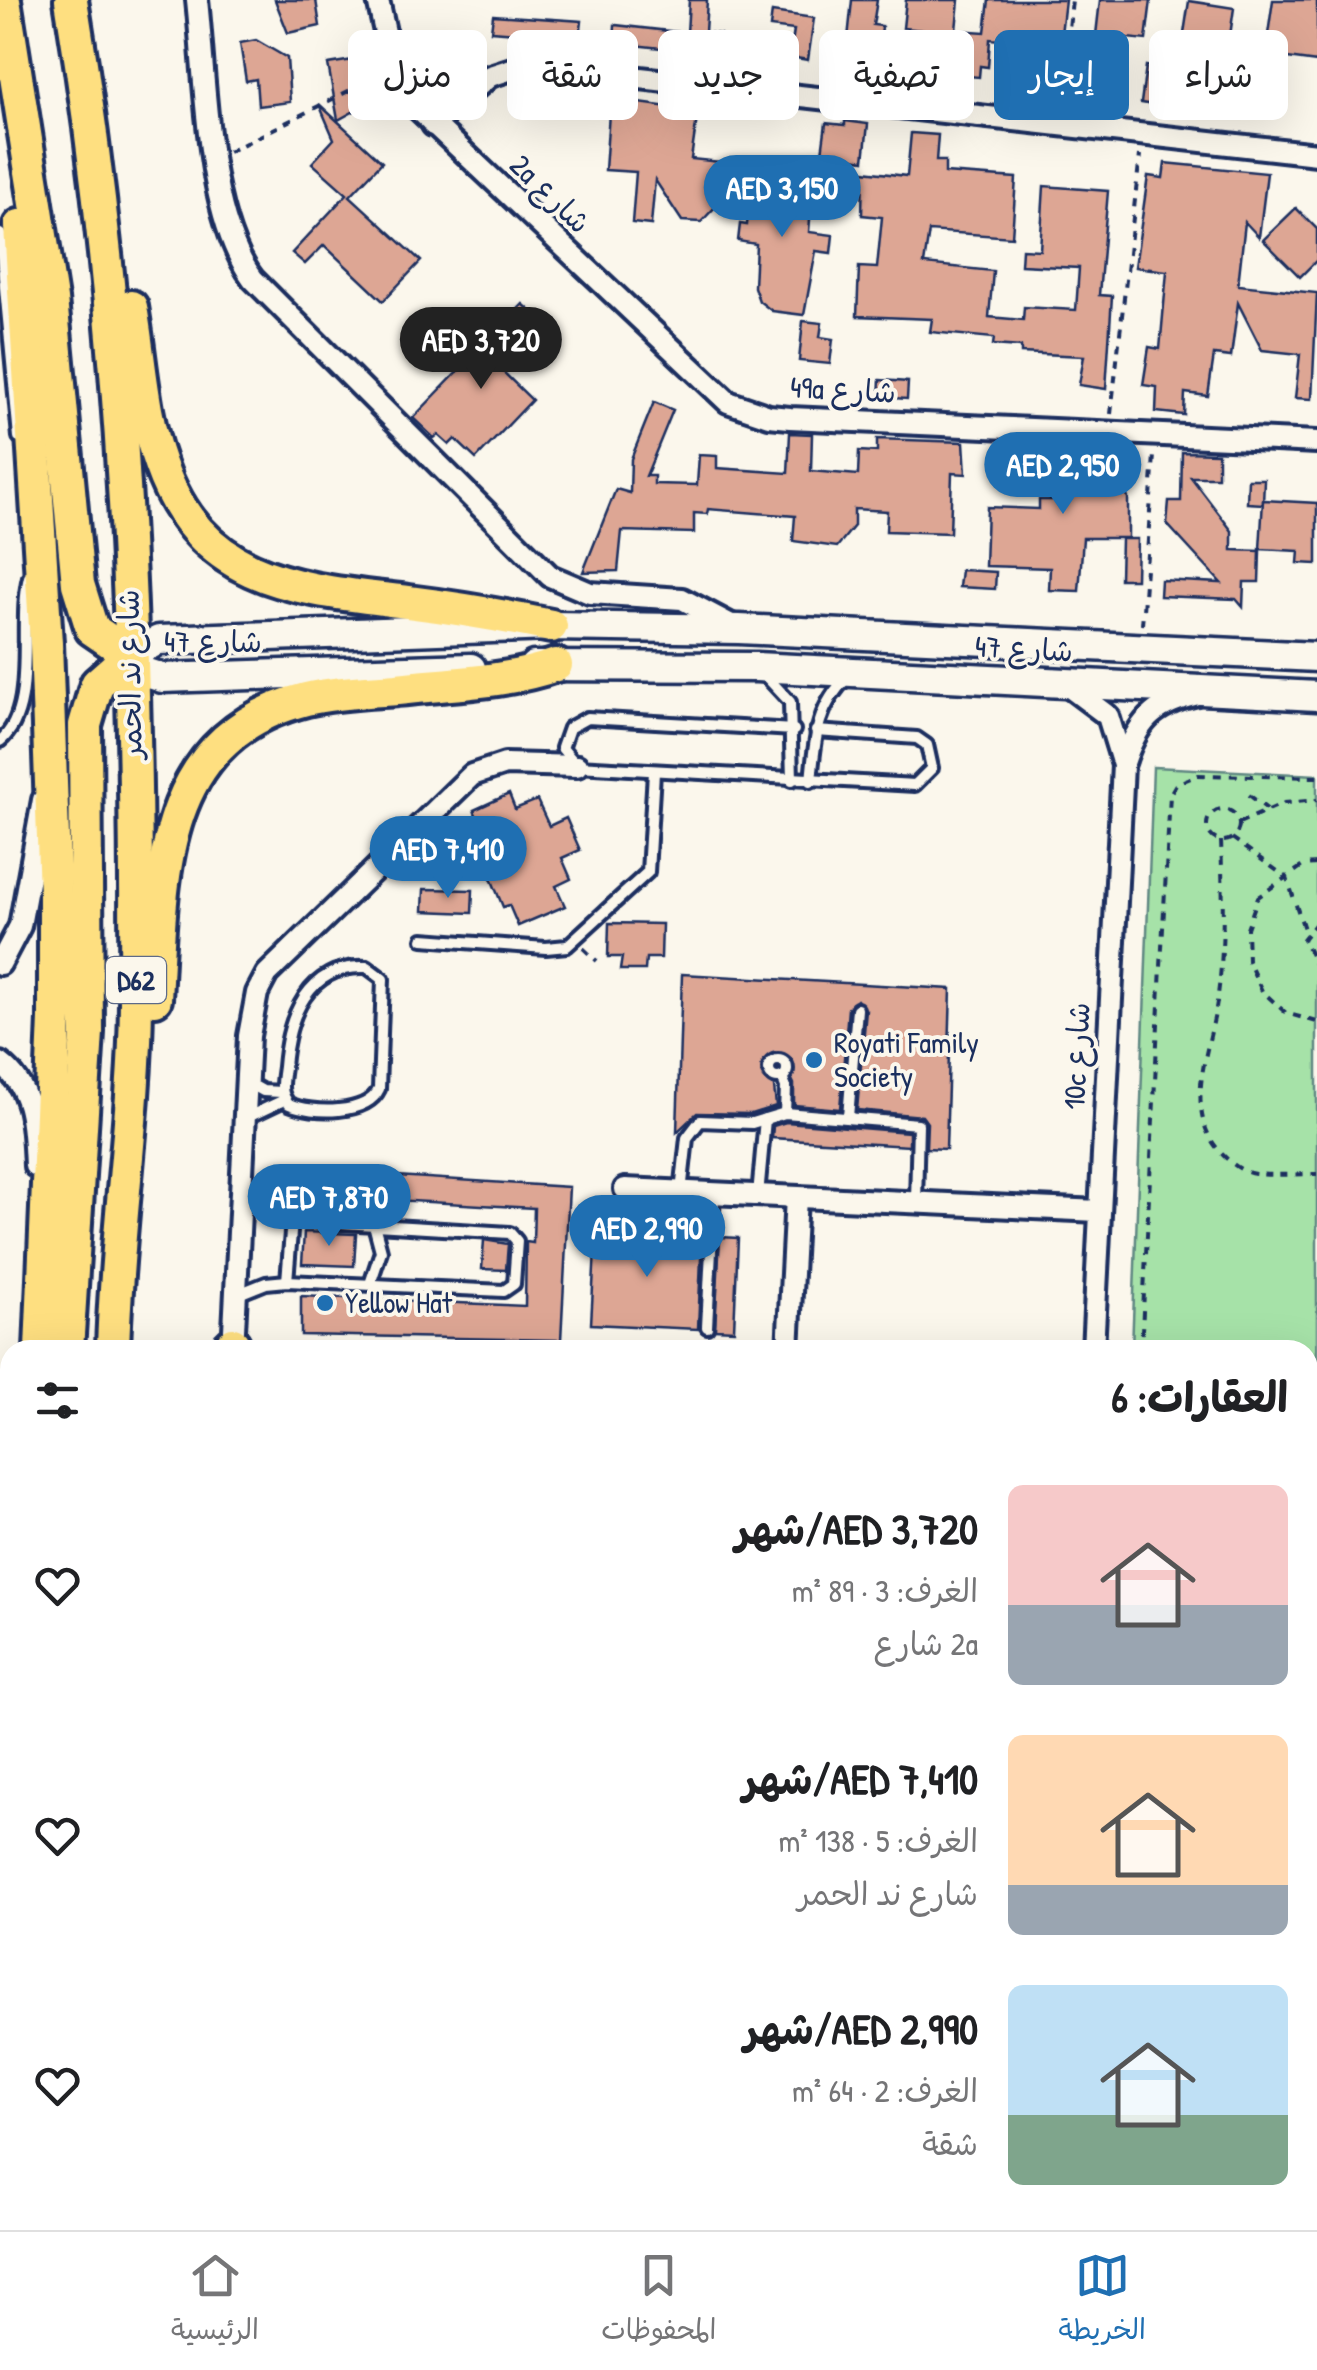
<!DOCTYPE html>
<html lang="ar">
<meta charset="utf-8">
<style>
body{margin:0;font-family:"Patrick Hand","Playpen Sans Arabic",sans-serif;background:#f2f2f2;color:#202124;direction:rtl;height:100vh;display:flex;flex-direction:column;font-size:38px;white-space:nowrap}
*{box-sizing:border-box;margin:0}
p{font-size:32px;color:#757577}
.icon{flex:none;width:55px;height:55px;fill:none;stroke:currentColor;stroke-width:2;stroke-linecap:round;stroke-linejoin:round}
.map{position:relative;flex:1;overflow:hidden;direction:ltr}
.sheet{position:absolute;left:0px;top:1340px;width:1318px;height:890px;display:flex;flex-direction:column;background:#fff;border-radius:30px 30px 0 0;box-shadow:0 10px 40px #0002;direction:rtl}
.sheet>*{flex:none}
.hud{position:absolute;left:30px;top:30px;width:1258px;height:90px;direction:rtl;display:flex;gap:20px}
.price{position:absolute;translate:-50% -85px;padding:0 22px;border-radius:35px;background:#1f6fb2;color:#fff;font-size:32px;line-height:65px;filter:drop-shadow(0 2px 5px #0008)}
.price::after{content:'';position:absolute;left:50%;top:60px;width:30px;height:22px;margin-left:-15px;background:inherit;clip-path:polygon(0 0,100% 0,50% 100%)}
.price.active{background:#222;color:#fff}
ul{padding:0;list-style:none}
li{display:flex;align-items:center;gap:30px;height:250px;padding:0 30px}
li span{display:grid;place-items:center;flex:none;width:280px;height:200px;border-radius:15px;color:#555}
li>.icon{margin-inline-start:auto}
span .icon{width:120px;height:120px;fill:#fffc;stroke-width:1}
li b{font-size:42px}
h2{display:flex;justify-content:space-between;align-items:center;height:120px;padding:0 30px;font-size:42px}
.pill{padding:0 35px;border-radius:15px;background:#fff;box-shadow:0 10px 40px #0002;font-size:35px;line-height:90px}
.pill.active{background:#1f6fb2;color:#fff}
.menu{display:flex;justify-content:space-around;align-items:center;height:140px;border-top:2px solid #e0e0e0;background:#fff;font-size:28px;color:#757577}
.menu a{display:grid;justify-items:center;gap:5px}
.menu .active{color:#1f6fb2}
.map>svg:first-child{display:block}
.green{fill:#a6e2a8;stroke:#608883;stroke-width:2.5}
.building{fill:#dda694;stroke:#1b2f5e;stroke-width:2.5}
.lines{fill:none;stroke-linecap:round;stroke-linejoin:round}
.service-casing{stroke:#1b2f5e;stroke-width:18}
.minor-casing{stroke:#1b2f5e;stroke-width:28}
.tertiary-casing{stroke:#1b2f5e;stroke-width:35}
.primary-casing{stroke:#1b2f5e;stroke-width:40}
.path{stroke:#1b2f5e;stroke-width:4;stroke-dasharray:8 8;stroke-linecap:butt}
.service{stroke:#fbf7ec;stroke-width:10}
.minor{stroke:#fbf7ec;stroke-width:20}
.tertiary{stroke:#fbf7ec;stroke-width:28}
.primary{stroke:#fedf80;stroke-width:32}
.poi-dot{fill:#1f6fb2;stroke:#fbf7ec;stroke-width:4}
.labels{text-anchor:middle;stroke-width:8;stroke-linejoin:round;paint-order:stroke}
.shield{fill:#fbf7ec;stroke:#5e6b89;stroke-width:2.5}
.shield-label{font-size:28px;font-weight:bold;fill:#1b2f5e}
.street-label{font-size:30px;fill:#1b2f5e;stroke:#fbf7ec}
.poi-label{font-size:30px;fill:#1b2f5e;stroke:#fbf7ec;text-anchor:start}
</style>
<div class="map">
<svg width="1317" height="2230" viewBox="0 0 1317 2230">
<rect width="100%" height="100%" fill="#fbf7ec"/>
<filter id="ink" filterUnits="userSpaceOnUse"><feTurbulence type="fractalNoise" baseFrequency=".01" numOctaves="2"/><feDisplacementMap in="SourceGraphic" scale="20" xChannelSelector="R" yChannelSelector="G"/><feConvolveMatrix kernelMatrix="1 2 1 2 8 2 1 2 1" color-interpolation-filters="sRGB"/></filter>
<g filter="url(#ink)">
<polygon class="green" points="1153,767 1317,775 1317,1587 1308,1587 1308,1350 1132,1350"/>
<g class="building">
<polygon points="275,0 316,0 320,26 288,33"/>
<polygon points="689,0 707,0 705,32 720,34 718,54 614,43 615,25 687,33"/>
<polygon points="852,0 877,0 873,25 882,26 877,80 844,77"/>
<polygon points="906,0 959,0 956,30 985,32 989,0 1065,0 1054,94 1035,92 1041,44 990,39 988,67 980,66 979,77 968,76 967,87 950,85 955,33 903,28"/>
<polygon points="1100,0 1151,0 1146,40 1096,35"/>
<polygon points="1273,0 1317,0 1317,62 1265,55"/>
<polygon points="1189,1 1234,8 1225,70 1201,67 1203,56 1181,53"/>
<polygon points="772,12 814,18 808,60 790,57 794,30 770,27"/>
<polygon points="493,15 582,21 580,38 491,31"/>
<polygon points="256,40 287,58 290,102 258,106 256,79 246,81 240,43"/>
<polygon points="353,60 359,90 367,104 338,120 328,64"/>
<polygon points="1146,66 1165,69 1160,106 1141,103"/>
<polygon points="1254,70 1274,73 1268,114 1248,111"/>
<polygon points="610,99 698,111 691,159 720,162 734,187 701,222 682,221 655,180 651,225 632,223 636,172 605,170"/>
<polygon points="319,104 382,162 350,196 421,261 383,301 324,245 305,264 292,253 347,194 312,163 334,139"/>
<polygon points="845,121 868,124 864,160 822,153 826,123 845,125"/>
<polygon points="911,133 938,135 936,161 945,161 945,173 1016,178 1012,237 929,231 924,264 993,271 989,317 1023,320 1024,307 1076,310 1079,268 1021,265 1022,249 1040,250 1044,186 1108,191 1099,295 1112,296 1106,389 1079,385 1084,356 1021,353 1021,347 993,345 994,338 930,332 932,319 857,316 859,267 877,268 882,217 862,215 863,171 907,176"/>
<polygon points="1165,163 1267,173 1259,237 1245,222 1238,285 1317,293 1312,399 1295,398 1300,354 1262,350 1238,303 1231,357 1214,355 1208,396 1185,393 1184,415 1156,412 1157,387 1143,385 1149,347 1160,349 1167,271 1135,267 1148,176 1163,178"/>
<polygon points="752,169 789,173 788,180 813,182 809,232 833,235 831,253 816,251 804,315 772,311 759,301 754,287 756,244 738,241 740,224 747,225"/>
<polygon points="1296,208 1317,229 1317,260 1300,277 1263,240"/>
<polygon points="523,304 542,321 498,367 532,400 476,459 455,439 449,445 438,435 434,438 413,418"/>
<polygon points="803,321 822,323 820,337 833,339 830,364 799,361"/>
<polygon points="880,380 908,382 907,399 879,397"/>
<polygon points="654,402 673,410 646,476 654,476 654,484 697,485 699,455 717,456 717,468 788,473 790,433 812,434 811,471 858,475 859,451 877,452 877,439 964,442 966,474 952,473 950,533 886,531 887,511 854,509 854,526 837,547 793,541 795,516 708,509 707,514 694,513 694,533 622,531 618,571 583,572 616,489 630,493 631,459"/>
<polygon points="1057,445 1128,448 1128,467 1112,467 1128,498 1128,538 1083,538 1079,591 1049,590 1050,568 985,566 987,507 1039,509 1039,500 1051,500"/>
<polygon points="1182,452 1218,453 1218,477 1191,477 1232,531 1232,550 1260,551 1259,582 1244,582 1243,607 1236,599 1160,596 1161,580 1221,583 1167,524 1169,501 1181,501"/>
<polygon points="1248,479 1264,479 1263,504 1247,503"/>
<polygon points="1263,500 1317,503 1317,564 1298,563 1299,551 1260,549"/>
<polygon points="1121,539 1137,539 1136,579 1120,579"/>
<polygon points="961,570 996,572 995,589 959,587"/>
<polygon points="509,794 515,809 537,800 549,826 566,818 580,850 562,858 571,879 556,886 565,906 518,926 509,905 503,907 472,832 481,827 474,810"/>
<polygon points="424,889 473,890 472,913 423,911"/>
<polygon points="609,923 662,924 661,958 646,958 645,970 620,970 622,957 608,957"/>
<polygon points="682,974 951,989 946,1149 926,1148 927,1123 922,1116 857,1110 866,1010 857,1000 848,1008 840,1109 794,1105 794,1084 788,1071 780,1069 773,1077 776,1106 751,1114 697,1113 677,1132"/>
<polygon points="786,1122 909,1132 909,1146 772,1138 773,1126"/>
<polygon points="287,1169 569,1187 561,1340 301,1335 301,1296 525,1306 526,1242 533,1243 534,1208 377,1199 377,1207 299,1201 287,1187"/>
<polygon points="596,1231 702,1235 698,1329 591,1324"/>
<polygon points="304,1232 356,1234 354,1266 302,1264"/>
<polygon points="720,1237 738,1238 734,1330 715,1329"/>
<polygon points="484,1240 508,1244 506,1270 482,1269"/>
</g>
<g class="lines">
<defs>
<g id="service">
<polyline points="0,234 19,437"/>
<polyline points="764,674 790,702 792,780"/>
<polyline points="794,730 587,718 569,728 562,748 577,766 915,785 932,768 927,745 917,738 816,731"/>
<path d="M0,741C39,709 17,625 29,577"/>
<path d="M811,781C815,741 816,706 848,677"/>
<polyline points="423,939 546,948 567,946 648,872 654,772"/>
<path d="M367,967L383,979L379,1089C367,1115 313,1114 289,1104C279,1093 282,1082 284,1067C288,1017 307,964 367,967Z"/>
<circle cx="778" cy="1069" r="9"/>
<polyline points="782,1077 786,1087 785,1113"/>
<polyline points="247,1082 263,1091 281,1092"/>
<polyline points="848,1117 857,1009"/>
<polyline points="246,1118 284,1100"/>
<polyline points="681,1192 687,1138 700,1121 752,1123 785,1113 918,1124 916,1202"/>
<polyline points="758,1195 765,1119"/>
<polyline points="287,1281 292,1220"/>
<polyline points="370,1284 381,1251 375,1228"/>
<polyline points="236,1295 266,1283 287,1281 504,1291 514,1284 517,1241 510,1233 292,1220 267,1204 246,1179"/>
<polyline points="707,1327 714,1193"/>
</g>
<g id="minor">
<path d="M197,0C206,81 205,215 253,279L550,576L590,593L682,599L737,628"/>
<polyline points="378,0 393,69 417,108 728,402 769,416 790,418 1317,442"/>
<polyline points="433,125 490,76 524,65 1317,154"/>
<polyline points="1068,686 1108,716 1123,765 1093,1350"/>
<path d="M1124,763C1137,723 1152,705 1194,695"/>
<polyline points="0,964 20,926 43,800"/>
<path d="M0,1063C34,1088 33,1128 35,1166"/>
<polyline points="625,1189 1099,1211"/>
<polyline points="233,1350 249,1036 257,993 267,974 472,775 505,764 577,766"/>
<polyline points="788,1350 796,1197"/>
<polyline points="1308,1625 1317,1626"/>
<polyline points="1308,2159 1317,2159"/>
<polyline points="189,2230 189,2220"/>
<polyline points="731,2230 731,2220"/>
</g>
<g id="tertiary">
<polyline points="534,666 756,667 1317,696"/>
<polyline points="471,668 162,678 144,672 130,655 159,640 551,626 739,629 1317,657"/>
</g>
<g id="primary">
<polyline points="4,0 51,299 78,584 92,629 130,655 97,684 85,725 87,1032 67,1350"/>
<path d="M71,0C126,331 138,668 136,1003C135,1119 116,1234 113,1350"/>
<polyline points="20,226 46,643 55,894 55,1019 41,1350"/>
<path d="M131,307C140,358 142,414 160,464C202,585 300,589 408,602C456,608 504,616 551,626"/>
<path d="M155,999C162,875 157,737 306,699C335,692 368,691 397,689C450,683 505,683 556,665"/>
<polyline points="227,1350 233,1344"/>
<polyline points="0,2230 10,2017"/>
<polyline points="76,2230 76,2220"/>
</g>
</defs>
<use href="#service" class="service-casing"/>
<use href="#minor" class="minor-casing"/>
<use href="#tertiary" class="tertiary-casing"/>
<use href="#primary" class="primary-casing"/>
<g class="path">
<polyline points="1061,105 1072,0"/>
<polyline points="228,152 376,77"/>
<polyline points="1111,414 1140,155"/>
<polyline points="1142,625 1154,455"/>
<polyline points="1249,795 1267,809"/>
<circle cx="1223" cy="825" r="16"/>
<polyline points="1239,823 1284,803 1317,800"/>
<polyline points="1232,838 1287,878 1305,932"/>
<path d="M1221,841C1223,894 1225,949 1217,1002C1209,1054 1181,1112 1223,1155C1232,1164 1242,1172 1255,1174C1275,1176 1297,1174 1317,1174"/>
<polyline points="1317,864 1304,865 1258,897 1247,928 1248,961 1262,991 1286,1013 1317,1022"/>
<polyline points="1317,922 1303,939 1317,968"/>
<polyline points="583,948 597,961"/>
<polyline points="1141,1350 1170,794 1176,784 1198,775 1317,777"/>
<polyline points="1308,1576 1317,1576"/>
<polyline points="909,2230 910,2220"/>
<polyline points="1316,2230 1317,2211"/>
</g>
<use href="#service" class="service"/>
<use href="#minor" class="minor"/>
<use href="#tertiary" class="tertiary"/>
<use href="#primary" class="primary"/>
</g>
</g>
<g class="poi-dot">
<circle cx="814" cy="1060" r="10"/>
<circle cx="325" cy="1303" r="10"/>
</g>
<g class="labels">
<rect class="shield" x="106" y="957" width="60" height="46" rx="8"/>
<g class="shield-label">
<text x="136" y="990">D62</text>
</g>
<g class="street-label">
<text transform="translate(550 194) rotate(44)" y="10">2a شارع</text>
<text transform="translate(843 390) rotate(3)" y="10">49a شارع</text>
<text x="213" y="652">شارع 47</text>
<text transform="translate(1024 649) rotate(3)" y="10">شارع 47</text>
<text transform="translate(130 674) rotate(-91)" y="10">شارع ند الحمر</text>
<text transform="translate(1077 1056) rotate(-87)" y="10">10c شارع</text>
</g>
<g class="poi-label">
<text x="834" y="1053">Royati Family<tspan x="834" dy="34">Society</tspan></text>
<text x="345" y="1313">Yellow Hat</text>
</g>
</g>
</svg>
<b class="price" style="left:782px;top:240px">AED 3,150</b>
<b class="price active" style="left:481px;top:392px">AED 3,720</b>
<b class="price" style="left:1063px;top:517px">AED 2,950</b>
<b class="price" style="left:448px;top:901px">AED 7,410</b>
<b class="price" style="left:329px;top:1249px">AED 7,870</b>
<b class="price" style="left:647px;top:1280px">AED 2,990</b>
<div class="hud">
<a class="pill">شراء</a>
<a class="pill active">إيجار</a>
<a class="pill">تصفية</a>
<a class="pill">جديد</a>
<a class="pill">شقة</a>
<a class="pill">منزل</a>
</div>
<section class="sheet">
<h2>العقارات: 6<svg class="icon" aria-label="filters" viewBox="0 0 24 24"><path d="M4 7h16M4 17h16"/><circle cx="9" cy="7" r="2"/><circle cx="15" cy="17" r="2"/></svg></h2>
<ul>
<li><span style="background:linear-gradient(#f6c9c9 60%,#9aa5b1 0)"><svg class="icon" aria-label="home" viewBox="0 0 24 24"><path d="M3 11l9-7 9 7M6 9v11h12V9"/></svg></span><div><b>AED 3,720/شهر</b><p>الغرف: 3 · 89 m²</p><p>2a شارع</p></div><svg class="icon" aria-label="heart" viewBox="0 0 24 24"><path d="M12 20l-8-8c-3-5 5-10 8-4 3-6 11-1 8 4z"/></svg></li>
<li><span style="background:linear-gradient(#ffd9b3 75%,#9aa5b1 0)"><svg class="icon" aria-label="home" viewBox="0 0 24 24"><path d="M3 11l9-7 9 7M6 9v11h12V9"/></svg></span><div><b>AED 7,410/شهر</b><p>الغرف: 5 · 138 m²</p><p>شارع ند الحمر</p></div><svg class="icon" aria-label="heart" viewBox="0 0 24 24"><path d="M12 20l-8-8c-3-5 5-10 8-4 3-6 11-1 8 4z"/></svg></li>
<li><span style="background:linear-gradient(#bfe0f5 65%,#7fa58c 0)"><svg class="icon" aria-label="home" viewBox="0 0 24 24"><path d="M3 11l9-7 9 7M6 9v11h12V9"/></svg></span><div><b>AED 2,990/شهر</b><p>الغرف: 2 · 64 m²</p><p>شقة</p></div><svg class="icon" aria-label="heart" viewBox="0 0 24 24"><path d="M12 20l-8-8c-3-5 5-10 8-4 3-6 11-1 8 4z"/></svg></li>
</ul>
</section>
</div>
<nav class="menu">
<a class="active"><svg class="icon" aria-label="map" viewBox="0 0 24 24"><path d="M3 6l6-2 6 2 6-2v14l-6 2-6-2-6 2zM9 4v14M15 6v14"/></svg>الخريطة</a>
<a><svg class="icon" aria-label="saved" viewBox="0 0 24 24"><path d="M7 4h10v16l-5-4-5 4z"/></svg>المحفوظات</a>
<a><svg class="icon" aria-label="home" viewBox="0 0 24 24"><path d="M3 11l9-7 9 7M6 9v11h12V9"/></svg>الرئيسية</a>
</nav>
